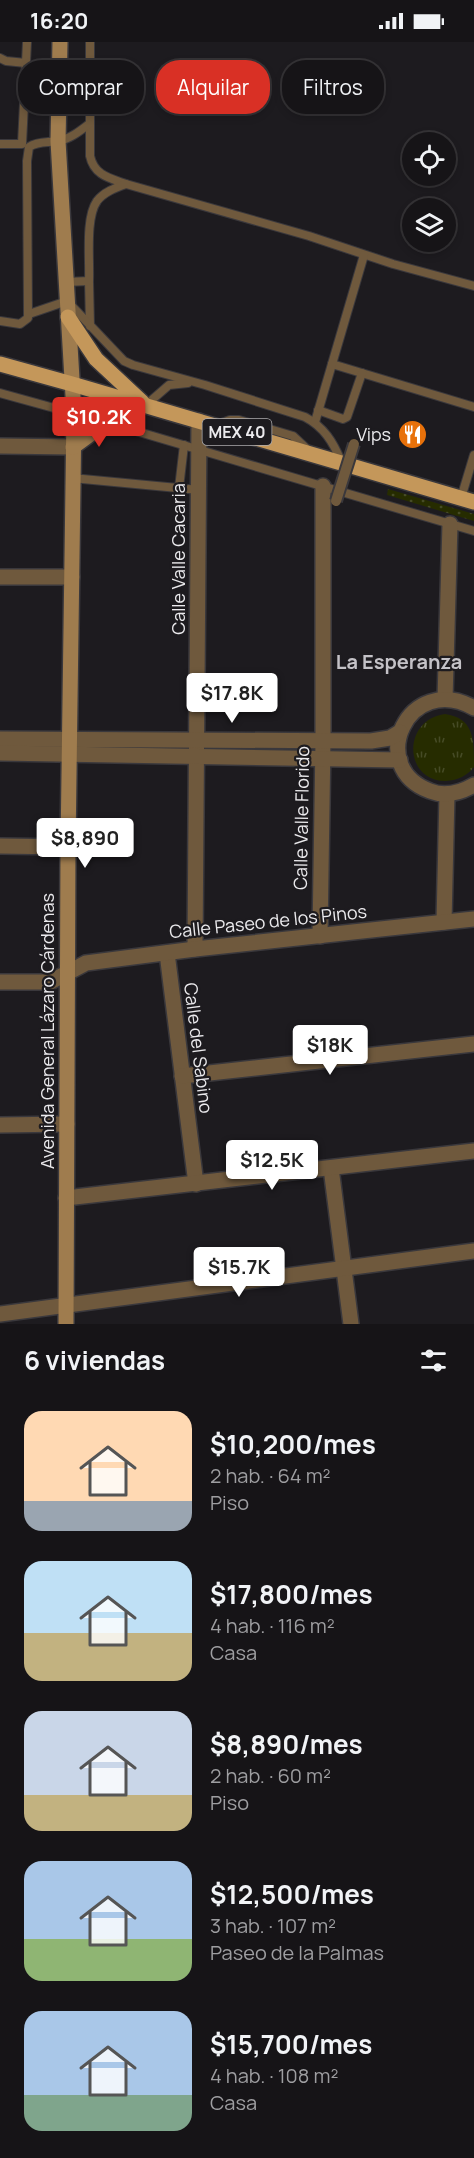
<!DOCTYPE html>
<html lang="es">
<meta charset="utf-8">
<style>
body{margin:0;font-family:Manrope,sans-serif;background:#1f1d20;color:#f1f3f6;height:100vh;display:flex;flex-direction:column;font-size:22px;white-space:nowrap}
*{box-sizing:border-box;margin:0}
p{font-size:20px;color:#9e9ea1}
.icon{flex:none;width:33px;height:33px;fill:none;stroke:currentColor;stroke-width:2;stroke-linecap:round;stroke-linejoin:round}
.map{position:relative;height:1282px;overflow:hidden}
.sheet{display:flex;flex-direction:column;background:#161417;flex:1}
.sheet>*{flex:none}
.top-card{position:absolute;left:18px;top:18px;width:438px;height:54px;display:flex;gap:12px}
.controls{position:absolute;left:402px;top:90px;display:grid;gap:12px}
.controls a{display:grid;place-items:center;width:54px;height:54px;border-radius:50%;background:#161417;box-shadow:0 3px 9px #0003,0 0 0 2px #353336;font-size:30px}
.price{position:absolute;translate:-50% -51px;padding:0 14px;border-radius:6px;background:#fff;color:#222;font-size:20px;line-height:39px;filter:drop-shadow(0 2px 3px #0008)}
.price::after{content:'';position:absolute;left:50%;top:36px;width:18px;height:14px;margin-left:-9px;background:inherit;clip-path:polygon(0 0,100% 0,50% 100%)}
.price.current{background:#d93025;color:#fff}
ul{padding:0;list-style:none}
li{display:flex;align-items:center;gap:18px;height:150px;padding:0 24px}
li span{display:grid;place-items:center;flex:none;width:168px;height:120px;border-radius:18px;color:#555}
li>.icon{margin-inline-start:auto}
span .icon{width:72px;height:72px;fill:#fffc;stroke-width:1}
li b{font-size:26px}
h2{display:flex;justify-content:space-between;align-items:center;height:72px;padding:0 24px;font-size:26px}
.tag{padding:0 21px;border-radius:24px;background:#161417;box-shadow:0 3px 9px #0003,0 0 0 2px #353336;font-size:21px;line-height:54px}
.tag.current{background:#d93025;color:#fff}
.status{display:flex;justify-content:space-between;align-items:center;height:42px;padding:0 30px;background:#161417;direction:ltr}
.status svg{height:16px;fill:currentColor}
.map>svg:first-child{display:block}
.grass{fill:url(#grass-dots)}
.park{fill:url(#park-tufts)}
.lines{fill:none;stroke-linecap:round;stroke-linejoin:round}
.service-casing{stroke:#3a383c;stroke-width:10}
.minor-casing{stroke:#3a383c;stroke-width:18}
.tertiary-casing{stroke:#3a383c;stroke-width:18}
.secondary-casing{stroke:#3a383c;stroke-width:18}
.primary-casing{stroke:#3a383c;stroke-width:18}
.service{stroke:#6f593d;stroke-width:8}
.minor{stroke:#6f593d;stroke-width:15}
.tertiary{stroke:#6f593d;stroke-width:15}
.secondary{stroke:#9f7c4e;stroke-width:15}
.primary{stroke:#c4975a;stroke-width:15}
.pedestrian-bridge-casing{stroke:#3a383c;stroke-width:14;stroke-linecap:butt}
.pedestrian-bridge{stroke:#6f593d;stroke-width:10}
.labels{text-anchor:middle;stroke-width:4.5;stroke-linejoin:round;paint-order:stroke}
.shield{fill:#1d1b1f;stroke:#adacaf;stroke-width:1.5}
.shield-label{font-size:16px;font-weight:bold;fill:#ebeaed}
.poi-label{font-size:18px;fill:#ebeaed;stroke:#1d1b1f;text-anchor:end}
.street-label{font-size:18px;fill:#ebeaed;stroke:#1d1b1f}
.neighbourhood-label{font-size:20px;font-weight:bold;fill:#c4c2c7;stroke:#1d1b1f}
</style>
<div class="status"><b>16:20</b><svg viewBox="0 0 49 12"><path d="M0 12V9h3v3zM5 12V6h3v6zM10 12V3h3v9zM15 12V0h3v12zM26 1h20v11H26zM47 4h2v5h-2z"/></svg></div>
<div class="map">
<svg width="474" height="1282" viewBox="0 0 474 1282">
<defs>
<pattern id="grass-dots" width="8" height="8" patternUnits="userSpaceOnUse" patternTransform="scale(1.5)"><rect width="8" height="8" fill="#262c00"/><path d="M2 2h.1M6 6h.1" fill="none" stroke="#464b26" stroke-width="1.8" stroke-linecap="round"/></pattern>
<pattern id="park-tufts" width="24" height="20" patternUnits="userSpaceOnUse" patternTransform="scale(1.5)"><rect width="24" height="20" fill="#262c00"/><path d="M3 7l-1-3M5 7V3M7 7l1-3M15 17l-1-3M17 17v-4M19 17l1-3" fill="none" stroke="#464b26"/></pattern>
</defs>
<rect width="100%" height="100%" fill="#1d1b1f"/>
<polygon class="grass" points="388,447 474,472 474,479 387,453"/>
<path class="park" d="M445,672C474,676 474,697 474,725C467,734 458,738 446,739C404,740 401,678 445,672Z"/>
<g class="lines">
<defs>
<g id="service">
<path d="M90,0V114C94,133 109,136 126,142L309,194L393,222L474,244"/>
<polyline points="0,16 6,19 26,21"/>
<polyline points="0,102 22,102 27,0"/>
<polyline points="89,239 90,284"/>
<path d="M66,240L89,239C90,218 85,176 97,159C104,150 115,146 126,142"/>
<path d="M29,272L67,259L124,319L133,323L205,343L305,375C324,385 333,400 341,419"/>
<path d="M0,279L20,282L28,276L27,119L29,105C38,99 48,101 58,99C70,97 80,89 89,82"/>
<polyline points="332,322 474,365"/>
<polyline points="0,351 112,382 474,489"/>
<polyline points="146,363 169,343 188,341"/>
<polyline points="318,368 343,377 347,375 362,331"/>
<polyline points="315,380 364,213"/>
<polyline points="216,383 230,378 239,378 293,394 308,408"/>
<polyline points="72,436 199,448"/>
<polyline points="179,446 184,403"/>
<polyline points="461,456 474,413"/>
</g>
<g id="minor">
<polyline points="0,404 73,405"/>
<polyline points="0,535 72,535"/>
<polyline points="445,657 450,482"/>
<polyline points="0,804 68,805"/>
<polyline points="444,880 447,752"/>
<polyline points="320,894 323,699 323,444"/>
<polyline points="195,907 199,379"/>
<polyline points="167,911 196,1142"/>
<polyline points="0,940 50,940 86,921 195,907 474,877"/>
<polyline points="182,1034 474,1002"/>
<polyline points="0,1083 67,1082"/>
<polyline points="331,1126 351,1282"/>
<polyline points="66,1156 474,1109"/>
<polyline points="0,1272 474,1209"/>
</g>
<g id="tertiary">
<path d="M474,666C408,629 365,725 430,749C445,755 460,751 474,743"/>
<polyline points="0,697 371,699 390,696 400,690"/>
<polyline points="0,711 400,718"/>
</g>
<g id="secondary">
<polyline points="60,0 58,99 74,371 68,805 66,1282"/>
<polyline points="73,405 92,391 112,382"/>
</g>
<g id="primary">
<polyline points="68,275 96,317 142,360"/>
<polyline points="0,322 72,342 474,460"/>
</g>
</defs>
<use href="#service" class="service-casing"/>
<use href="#minor" class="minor-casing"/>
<use href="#tertiary" class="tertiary-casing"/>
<use href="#secondary" class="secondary-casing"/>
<use href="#primary" class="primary-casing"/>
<use href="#service" class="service"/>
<use href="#minor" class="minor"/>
<use href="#tertiary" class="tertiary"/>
<use href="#secondary" class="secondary"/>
<use href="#primary" class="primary"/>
<defs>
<polyline id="pedestrian-bridge" points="336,459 354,402"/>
</defs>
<use href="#pedestrian-bridge" class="pedestrian-bridge-casing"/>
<use href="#pedestrian-bridge" class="pedestrian-bridge"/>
</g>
<defs>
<symbol id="restaurant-disc" viewBox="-11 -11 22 22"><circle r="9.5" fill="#e8710a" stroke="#1d1b1f"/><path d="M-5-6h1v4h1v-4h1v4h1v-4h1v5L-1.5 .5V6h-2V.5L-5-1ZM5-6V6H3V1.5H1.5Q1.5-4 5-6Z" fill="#fff"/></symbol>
</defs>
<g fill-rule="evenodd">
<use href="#restaurant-disc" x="396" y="376" width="33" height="33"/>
</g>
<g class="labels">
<rect class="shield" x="202.5" y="377" width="69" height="26" rx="4.5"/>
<g class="shield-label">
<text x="237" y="396">MEX 40</text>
</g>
<g class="poi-label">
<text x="391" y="399">Vips</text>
</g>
<g class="street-label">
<text transform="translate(179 517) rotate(-90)" y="6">Calle Valle Cacaria</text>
<text transform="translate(302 776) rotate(-89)" y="6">Calle Valle Florido</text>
<text transform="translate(268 880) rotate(-6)" y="6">Calle Paseo de los Pinos</text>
<text transform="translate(48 989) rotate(-90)" y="6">Avenida General Lázaro Cárdenas</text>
<text transform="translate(198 1006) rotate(83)" y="6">Calle del Sabino</text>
</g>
<g class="neighbourhood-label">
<text x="399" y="627">La Esperanza</text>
</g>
</g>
</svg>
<div class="controls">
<a><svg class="icon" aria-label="locate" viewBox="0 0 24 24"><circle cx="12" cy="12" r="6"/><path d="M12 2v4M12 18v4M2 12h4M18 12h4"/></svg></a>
<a><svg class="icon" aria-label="layers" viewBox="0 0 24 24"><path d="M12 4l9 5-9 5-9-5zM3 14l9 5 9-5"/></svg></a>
</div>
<b class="price current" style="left:99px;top:406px">$10.2K</b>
<b class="price" style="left:232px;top:682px">$17.8K</b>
<b class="price" style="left:85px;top:827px">$8,890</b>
<b class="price" style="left:330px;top:1034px">$18K</b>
<b class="price" style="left:272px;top:1149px">$12.5K</b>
<b class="price" style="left:239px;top:1256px">$15.7K</b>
<div class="top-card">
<a class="tag">Comprar</a>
<a class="tag current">Alquilar</a>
<a class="tag">Filtros</a>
</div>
</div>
<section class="sheet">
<h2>6 viviendas<svg class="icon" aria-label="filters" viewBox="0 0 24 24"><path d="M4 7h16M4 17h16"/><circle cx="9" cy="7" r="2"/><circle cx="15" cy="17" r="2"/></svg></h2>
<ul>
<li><span style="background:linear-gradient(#ffd9b3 75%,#9aa5b1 0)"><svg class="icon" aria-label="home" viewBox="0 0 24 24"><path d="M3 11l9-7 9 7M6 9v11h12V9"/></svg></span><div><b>$10,200/mes</b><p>2 hab. · 64 m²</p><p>Piso</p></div></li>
<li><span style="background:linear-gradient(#bfe0f5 60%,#c2b280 0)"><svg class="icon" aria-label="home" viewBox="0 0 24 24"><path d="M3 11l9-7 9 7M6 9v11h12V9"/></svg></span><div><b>$17,800/mes</b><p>4 hab. · 116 m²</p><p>Casa</p></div></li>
<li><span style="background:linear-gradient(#c9d6e8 70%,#c2b280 0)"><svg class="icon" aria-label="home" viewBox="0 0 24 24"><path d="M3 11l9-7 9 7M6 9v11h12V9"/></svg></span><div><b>$8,890/mes</b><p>2 hab. · 60 m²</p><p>Piso</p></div></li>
<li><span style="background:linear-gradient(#a9c7e8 65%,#8fb573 0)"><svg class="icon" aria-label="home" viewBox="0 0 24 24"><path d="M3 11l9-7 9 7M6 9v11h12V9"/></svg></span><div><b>$12,500/mes</b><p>3 hab. · 107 m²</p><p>Paseo de la Palmas</p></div></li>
<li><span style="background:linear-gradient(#a9c7e8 70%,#7fa58c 0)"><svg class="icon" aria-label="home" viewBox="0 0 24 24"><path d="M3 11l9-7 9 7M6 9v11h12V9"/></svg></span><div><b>$15,700/mes</b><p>4 hab. · 108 m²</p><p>Casa</p></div></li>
</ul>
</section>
